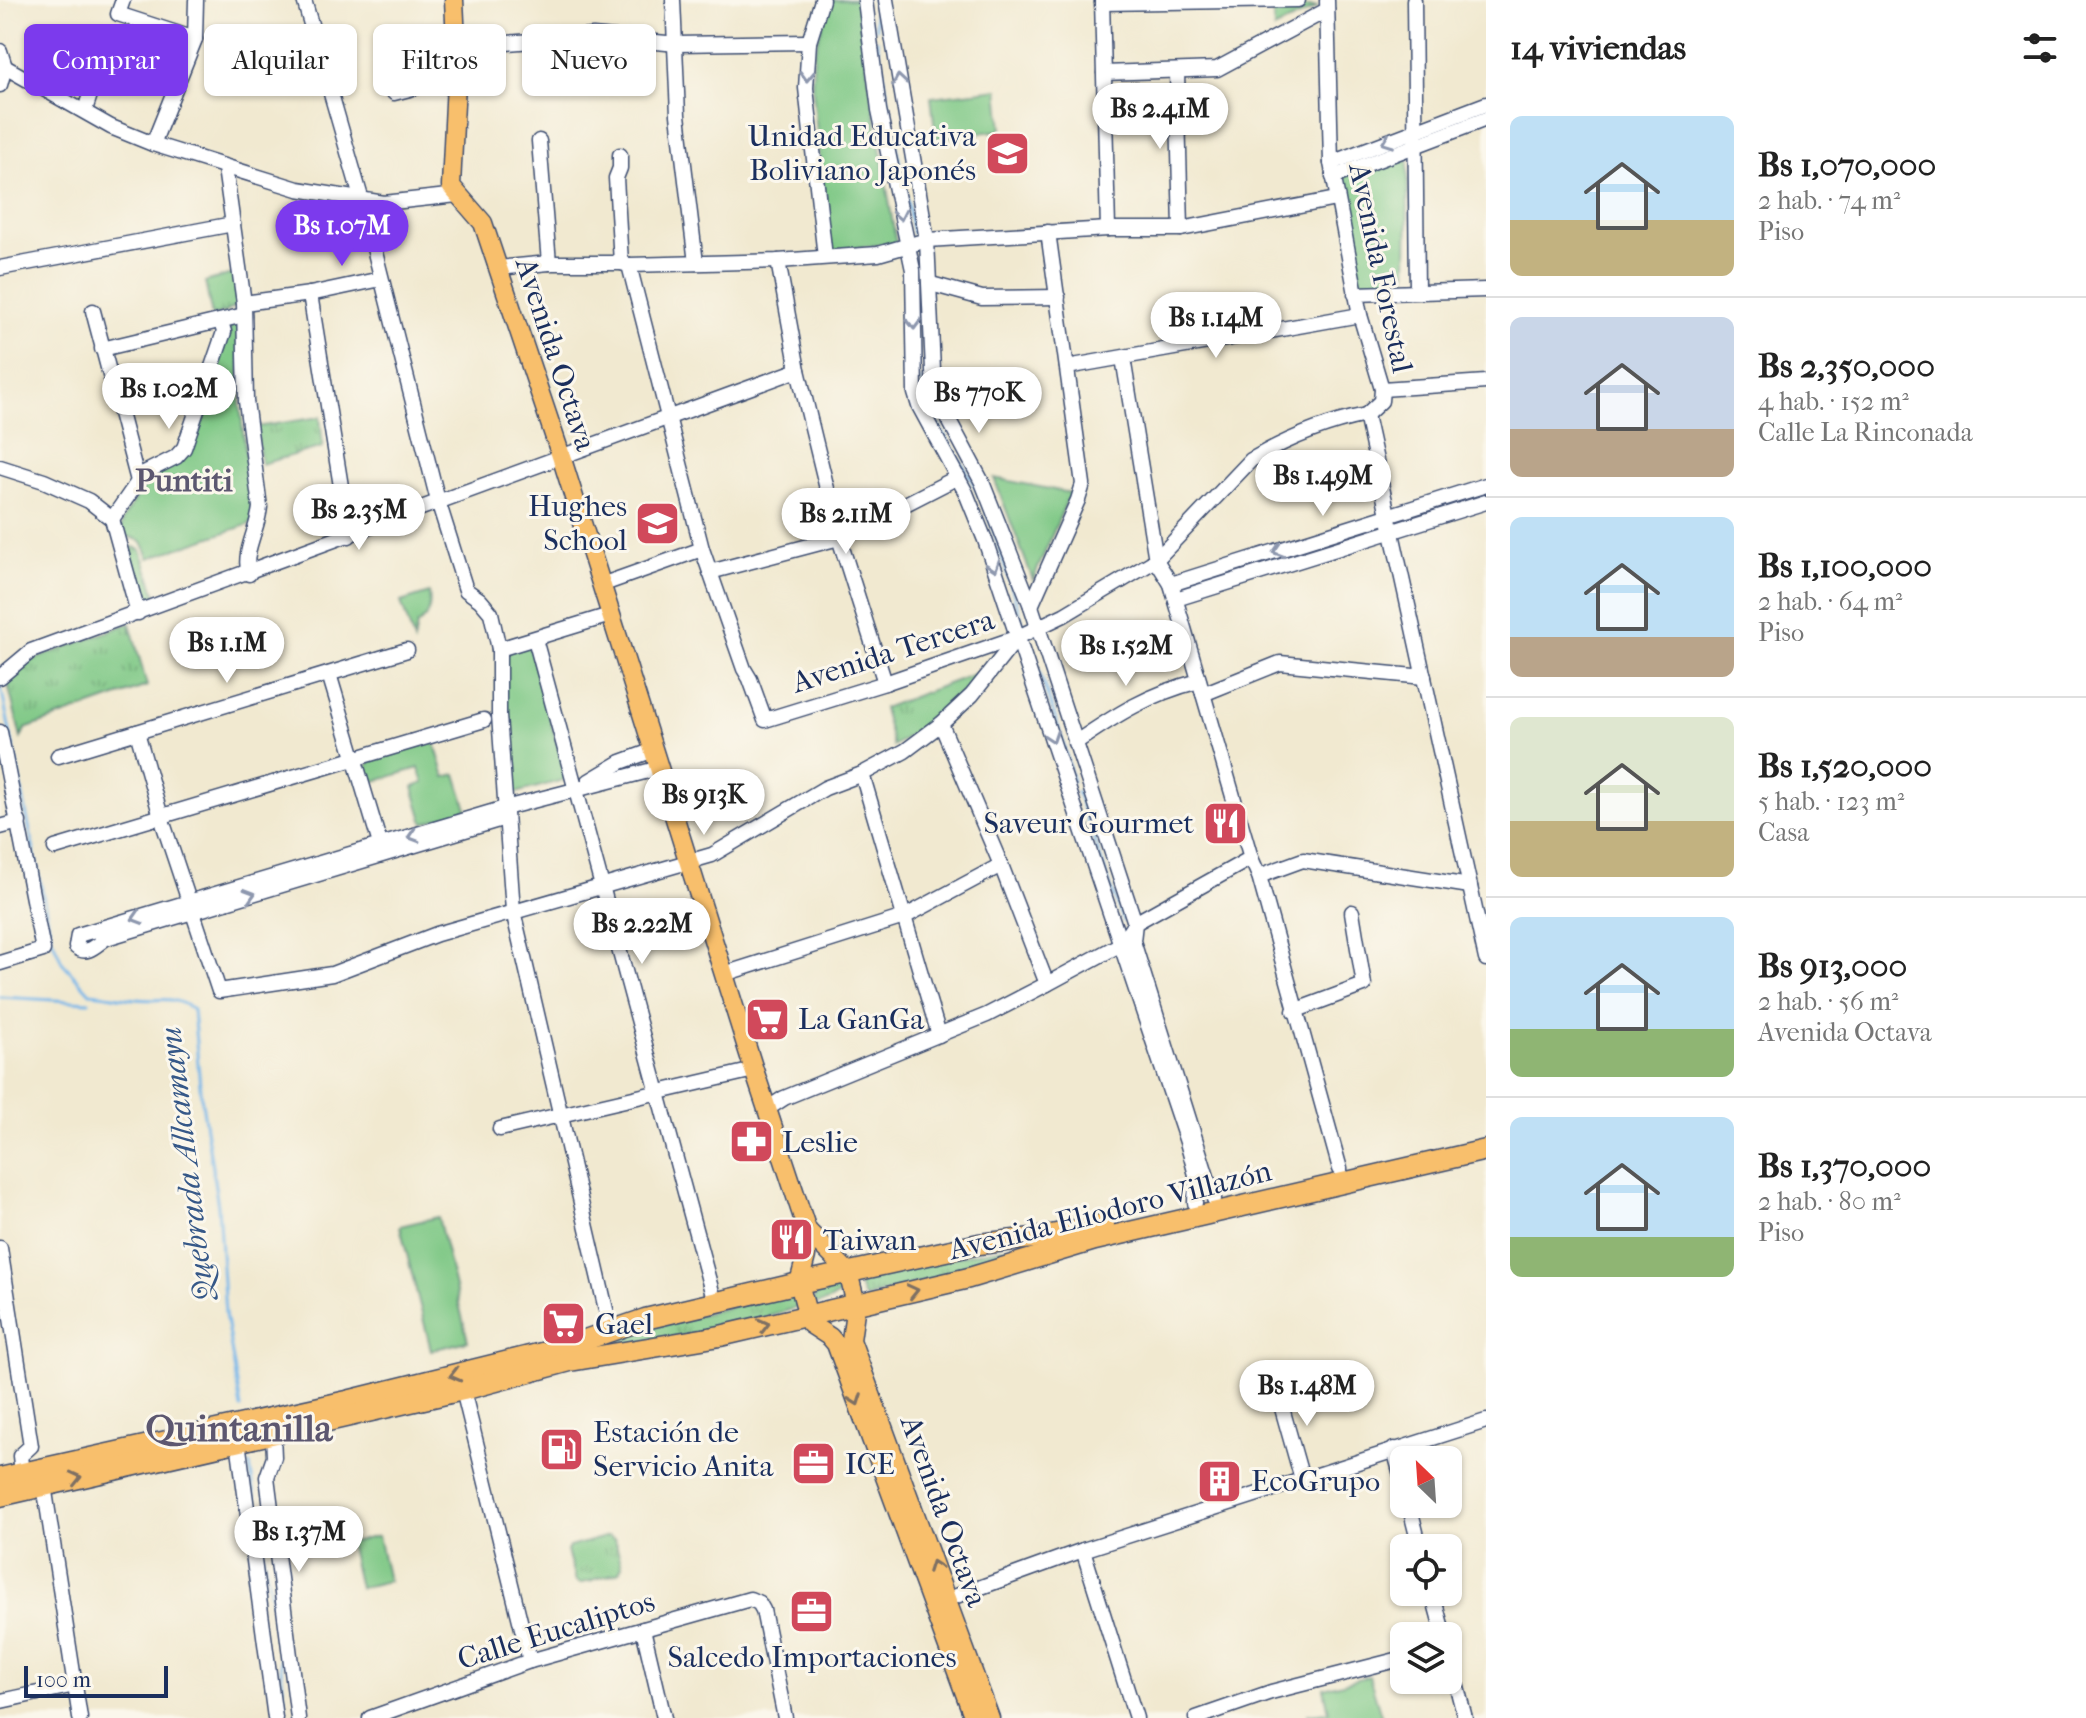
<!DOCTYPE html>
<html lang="es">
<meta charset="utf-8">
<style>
body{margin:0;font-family:"IM FELL French Canon",serif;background:#f6f6f6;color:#222;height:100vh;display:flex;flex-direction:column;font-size:30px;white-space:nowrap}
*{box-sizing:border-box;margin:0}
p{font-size:26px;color:#767676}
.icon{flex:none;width:44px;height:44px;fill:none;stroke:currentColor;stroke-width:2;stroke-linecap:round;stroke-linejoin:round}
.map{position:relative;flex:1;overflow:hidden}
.sheet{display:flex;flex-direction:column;background:#fff;width:600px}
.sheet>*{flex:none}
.guide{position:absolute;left:24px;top:24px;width:760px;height:72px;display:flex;gap:16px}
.needle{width:52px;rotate:335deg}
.tools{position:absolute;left:1390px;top:1446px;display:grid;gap:16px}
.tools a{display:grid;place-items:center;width:72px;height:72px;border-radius:12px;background:#fff;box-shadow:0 2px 6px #0004;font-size:40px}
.scale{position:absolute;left:24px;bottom:20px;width:144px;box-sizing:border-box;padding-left:8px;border:4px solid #1b2f5e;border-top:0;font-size:22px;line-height:28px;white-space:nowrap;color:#1b2f5e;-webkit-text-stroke:6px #fbf7ec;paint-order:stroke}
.price{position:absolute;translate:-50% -68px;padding:0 18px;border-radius:28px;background:#fff;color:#222;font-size:26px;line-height:52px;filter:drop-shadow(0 2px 4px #0008)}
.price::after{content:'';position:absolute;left:50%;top:48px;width:24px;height:18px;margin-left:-12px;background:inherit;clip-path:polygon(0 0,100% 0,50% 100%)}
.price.active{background:#7c3aed;color:#fff}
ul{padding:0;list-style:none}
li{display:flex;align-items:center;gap:24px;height:200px;padding:0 24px}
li+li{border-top:2px solid #e0e0e0}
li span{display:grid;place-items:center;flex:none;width:224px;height:160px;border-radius:12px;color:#555}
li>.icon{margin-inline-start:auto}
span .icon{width:96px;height:96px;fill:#fffc;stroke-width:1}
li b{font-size:34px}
h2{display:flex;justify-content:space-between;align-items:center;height:96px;padding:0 24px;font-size:34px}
.tag{padding:0 28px;border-radius:12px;background:#fff;box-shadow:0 2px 6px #0004;font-size:28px;line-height:72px}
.tag.active{background:#7c3aed;color:#fff}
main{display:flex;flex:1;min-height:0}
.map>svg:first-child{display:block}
.grass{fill:url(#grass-tufts);stroke:#4c7c72;stroke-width:2}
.green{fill:#7ec885;stroke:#4c7c72;stroke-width:2}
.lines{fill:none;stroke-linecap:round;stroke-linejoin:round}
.stream{stroke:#74b6e9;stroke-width:3}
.minor-casing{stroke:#3b4b6f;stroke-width:17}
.major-casing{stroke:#3b4b6f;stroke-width:21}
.highway-casing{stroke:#3b4b6f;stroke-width:23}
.minor{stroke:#fff;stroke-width:14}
.major{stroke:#f8bf6c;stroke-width:18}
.highway{stroke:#f8bf6c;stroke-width:20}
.oneway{stroke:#8d97ae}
.oneway2{stroke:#7e7064}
.labels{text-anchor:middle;stroke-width:6;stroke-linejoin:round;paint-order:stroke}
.poi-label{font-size:30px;fill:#1b2f5e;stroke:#fbf7ec;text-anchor:start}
.street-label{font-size:30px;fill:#1b2f5e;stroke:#fbf7ec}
.neighbourhood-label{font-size:32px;font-weight:bold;fill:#5c5770;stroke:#fbf7ec}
.water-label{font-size:32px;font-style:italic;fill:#365888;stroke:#fbf7ec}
.district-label{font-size:38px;font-weight:bold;fill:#5c5770;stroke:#fbf7ec}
</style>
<main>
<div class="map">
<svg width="1486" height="1718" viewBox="0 0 1486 1718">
<defs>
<pattern id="grass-tufts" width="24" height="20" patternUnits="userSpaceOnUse" patternTransform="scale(2)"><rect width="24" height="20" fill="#7ec885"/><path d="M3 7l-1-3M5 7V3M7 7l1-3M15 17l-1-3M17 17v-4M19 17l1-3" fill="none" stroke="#66a370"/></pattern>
</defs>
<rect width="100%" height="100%" fill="#fbf7ec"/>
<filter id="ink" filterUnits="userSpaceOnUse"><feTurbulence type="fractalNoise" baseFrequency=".0125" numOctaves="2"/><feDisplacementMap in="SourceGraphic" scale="16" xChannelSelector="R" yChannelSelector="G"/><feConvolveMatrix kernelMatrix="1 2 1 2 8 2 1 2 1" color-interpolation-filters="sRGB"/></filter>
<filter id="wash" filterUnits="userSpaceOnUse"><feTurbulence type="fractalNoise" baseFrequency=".006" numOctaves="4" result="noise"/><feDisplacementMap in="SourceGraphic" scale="32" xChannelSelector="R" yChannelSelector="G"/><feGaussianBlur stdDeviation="1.8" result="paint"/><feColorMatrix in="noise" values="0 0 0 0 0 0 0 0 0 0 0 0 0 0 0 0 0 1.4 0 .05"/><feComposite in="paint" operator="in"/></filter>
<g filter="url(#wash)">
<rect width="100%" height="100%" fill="#f1e9d0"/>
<g class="grass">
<polygon points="235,273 238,304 224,313 212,316 205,282"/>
<polygon points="320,417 323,447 261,464 256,427"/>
<polygon points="134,547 141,550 157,598 142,604 125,549"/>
<polygon points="130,623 147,686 25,729 21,738 8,684 30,661"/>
<polygon points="985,670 939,715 893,746 883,708"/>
<polygon points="1110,1228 864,1298 857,1281 912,1265"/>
<path d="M844,1284C839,1300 828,1302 812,1305C815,1288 829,1287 844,1284Z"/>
<polygon points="794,1290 798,1307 739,1326 610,1348 608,1339"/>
<polygon points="608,1536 615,1540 622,1566 619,1572 580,1584 576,1582 567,1551 569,1547"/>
</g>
<g class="green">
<polygon points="830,0 856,0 896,243 829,251 812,83 814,53"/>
<polygon points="1273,7 1318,7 1274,29"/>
<polygon points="998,89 1002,130 936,138 931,97"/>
<polygon points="1406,157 1408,162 1407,280 1399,285 1367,287 1359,277 1340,185 1344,176"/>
<path d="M240,322V405L253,519L250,524L149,558C141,535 140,542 121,534L123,519L150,476L189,448L231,326Z"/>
<polygon points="994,478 1070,493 1033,580"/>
<path d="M429,593C431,607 429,617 417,625L414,641L401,602Z"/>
<polygon points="529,645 567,779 509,795 503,657 512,650"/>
<polygon points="434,741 445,777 456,774 467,809 424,823 413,787 424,783 419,768 372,782 367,767 370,761"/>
<polygon points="438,1217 468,1341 431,1350 400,1226"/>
<polygon points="378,1536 388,1581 359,1588 349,1543"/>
<polygon points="1369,1676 1382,1718 1309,1718 1308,1714 1329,1712 1324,1688"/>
</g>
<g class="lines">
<g class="stream">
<polyline points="873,0 876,28"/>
<polyline points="877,40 913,233"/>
<path d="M921,380C929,421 959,453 977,490C998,534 1008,581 1024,626"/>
<polyline points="1030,644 1061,735 1073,782"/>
<path d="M0,682L51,936L62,962L90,993C106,994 120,998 136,999C159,1002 173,994 193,1010L201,1096L218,1206L225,1313L241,1408"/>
<polyline points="1077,792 1123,921"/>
<polyline points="0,997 89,1002"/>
<polyline points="250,1465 279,1648 286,1718"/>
</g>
</g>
</g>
<g filter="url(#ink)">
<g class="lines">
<defs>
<g id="minor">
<polyline points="123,0 118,14 195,39"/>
<polyline points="304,0 362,201 438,501 466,590 480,600 491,613 499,649 499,715 513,911 611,1331"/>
<polyline points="673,0 678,115 696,263"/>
<polyline points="822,0 809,42 806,88 825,257"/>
<polyline points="865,0 879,110 913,270 915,393 919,406 966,493 985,540 1187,1142 1196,1175 1195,1203"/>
<polyline points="886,0 927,240 934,392 982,482 1031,606 1135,923 1133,941 1214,1199"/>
<polyline points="1102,0 1108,229"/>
<polyline points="1327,0 1331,163 1360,315 1382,389 1381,401 1366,415"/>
<polyline points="1414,0 1417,291"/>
<polyline points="1102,3 1298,0"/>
<polyline points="457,47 593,36 677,44 809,42"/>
<polyline points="0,51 5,67 0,85"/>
<polyline points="5,67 111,127 153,144 298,189 384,203 457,195"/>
<polyline points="1177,72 1181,229"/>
<polyline points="1104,73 1217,69 1327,10"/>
<polyline points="394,93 456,77"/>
<polyline points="85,110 103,55 103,43"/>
<polyline points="539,141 549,263"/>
<polyline points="153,144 195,39 196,0"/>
<polyline points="620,155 620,168 616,178 621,263"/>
<polyline points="1331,163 1486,104"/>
<path d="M225,168L244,303L246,401L260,507C258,530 242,552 249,574"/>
<polyline points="1333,177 1486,119"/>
<polyline points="778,261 798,370 839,538 885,683"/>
<path d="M629,265L702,549L744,669L750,679L765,720L885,683L1018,637L1064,615L1156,560L1251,460C1287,439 1326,423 1366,415"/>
<polyline points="0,268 233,224"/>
<polyline points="498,268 549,263 621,263 629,265 778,261 878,254 927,240 1108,229 1181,229 1336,199"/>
<polyline points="931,284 982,298 1058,297"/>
<polyline points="310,294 349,536"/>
<polyline points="1355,294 1486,290"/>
<polyline points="244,303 310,294 381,279"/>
<polyline points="93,311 138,481"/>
<polyline points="102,349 244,315"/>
<polyline points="1123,358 1156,560 1171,584 1251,858 1259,876 1340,1169"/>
<polyline points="1067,367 1360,315"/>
<polyline points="1382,389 1486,382"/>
<polyline points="1366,415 1486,959"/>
<polyline points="0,467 44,481 89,501 112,519 138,613"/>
<polyline points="112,519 144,473 176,457 184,448 224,332 221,322"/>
<polyline points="710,572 839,538 958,477"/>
<polyline points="1171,584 1486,485"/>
<polyline points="601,585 702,549"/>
<polyline points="1176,599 1486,502"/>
<polyline points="1031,606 1078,500 1083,484 1048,232"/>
<polyline points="535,639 715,1303"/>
<polyline points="499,649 610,615"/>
<polyline points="329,674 383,854"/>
<polyline points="0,677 31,651 798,370"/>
<polyline points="1203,694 1280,663 1424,677"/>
<polyline points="941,724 1001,865 1047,984"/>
<polyline points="0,732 43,950 0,963"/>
<polyline points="137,732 161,817 219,991 332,974 437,934 712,855 825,788 862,774 905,751 941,724 972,695 1018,637"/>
<path d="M1075,743C1117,714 1149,694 1199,681"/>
<polyline points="58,756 407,650"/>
<polyline points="862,774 939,1035"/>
<polyline points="589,781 621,762 654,750"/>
<path d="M505,818L106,938C96,945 87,956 76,947L78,935L505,808L660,768"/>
<polyline points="0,827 19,822"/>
<polyline points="55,848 484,720"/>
<polyline points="1259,876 1303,860 1470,886"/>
<polyline points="724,974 904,917 1001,865"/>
<polyline points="1294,1011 1364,985 1352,912"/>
<polyline points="767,1109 784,1098 987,1015 1047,984 1121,944 1135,923 1251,858"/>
<polyline points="500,1129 754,1070"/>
<polyline points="0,1248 31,1446 20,1456 22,1473"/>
<polyline points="1276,1387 1302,1479"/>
<polyline points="463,1390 530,1661"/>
<polyline points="273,1434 274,1457 267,1477 298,1718"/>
<polyline points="238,1441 275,1718"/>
<polyline points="1394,1449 1404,1486"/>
<polyline points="44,1485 80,1718"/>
<polyline points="1409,1504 1420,1548"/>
<polyline points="1083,1550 1136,1718"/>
<polyline points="1432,1592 1444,1636"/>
<polyline points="940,1602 1083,1550 1486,1421"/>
<polyline points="643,1629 664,1718"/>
<polyline points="1448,1653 1465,1718"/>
<polyline points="1,1701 75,1685"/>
<polyline points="370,1718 530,1661 750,1599 759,1603 763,1610 785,1718"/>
<polyline points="1196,1718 1271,1692 1404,1658"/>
</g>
<g id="major">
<polyline points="454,0 457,62 451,186 483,223 498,268 561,456 754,1070 807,1230 806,1256 799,1283 810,1324 830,1337 836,1344 974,1718"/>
<polyline points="807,1230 848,1272 856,1304 851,1340 990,1718"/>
</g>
<g id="highway">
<polyline points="0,1478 347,1401 562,1348 645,1319 799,1283 979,1244 1042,1237 1104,1224"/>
<polyline points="0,1496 463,1390 570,1361 720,1336 969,1278 1095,1240 1486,1150"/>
</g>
</defs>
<use href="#minor" class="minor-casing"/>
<use href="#major" class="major-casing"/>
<use href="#highway" class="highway-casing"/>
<use href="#minor" class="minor"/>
<use href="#major" class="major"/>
<use href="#highway" class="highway"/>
</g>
<defs><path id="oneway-chevron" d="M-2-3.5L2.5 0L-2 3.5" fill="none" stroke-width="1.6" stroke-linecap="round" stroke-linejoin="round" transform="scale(2)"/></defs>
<g class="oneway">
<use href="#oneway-chevron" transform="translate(807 76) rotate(92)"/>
<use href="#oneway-chevron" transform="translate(899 80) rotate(-99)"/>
<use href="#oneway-chevron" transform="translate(1387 142) rotate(159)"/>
<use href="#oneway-chevron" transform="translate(900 215) rotate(79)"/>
<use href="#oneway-chevron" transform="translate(914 324) rotate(89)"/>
<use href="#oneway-chevron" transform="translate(1278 551) rotate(163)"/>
<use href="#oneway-chevron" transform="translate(994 566) rotate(71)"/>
<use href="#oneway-chevron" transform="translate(1052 737) rotate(71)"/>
<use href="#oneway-chevron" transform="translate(413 836) rotate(163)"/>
<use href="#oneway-chevron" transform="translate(250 895) rotate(-17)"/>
<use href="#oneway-chevron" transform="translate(137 918) rotate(163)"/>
</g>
<g class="oneway2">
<use href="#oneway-chevron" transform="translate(913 1291) rotate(-13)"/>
<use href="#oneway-chevron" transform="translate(764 1325) rotate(-14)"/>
<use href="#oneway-chevron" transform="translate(455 1375) rotate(166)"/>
<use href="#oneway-chevron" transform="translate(856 1400) rotate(70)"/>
<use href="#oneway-chevron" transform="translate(76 1478) rotate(-13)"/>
<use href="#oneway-chevron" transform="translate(934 1566) rotate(-110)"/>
</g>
</g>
<defs>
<symbol id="school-square" viewBox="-11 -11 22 22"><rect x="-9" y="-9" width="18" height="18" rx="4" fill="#d1495b" stroke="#fbf7ec"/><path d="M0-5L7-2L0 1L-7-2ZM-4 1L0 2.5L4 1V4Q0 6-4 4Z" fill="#fff"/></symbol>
<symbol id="restaurant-square" viewBox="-11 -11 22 22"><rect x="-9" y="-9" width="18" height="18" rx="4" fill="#d1495b" stroke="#fbf7ec"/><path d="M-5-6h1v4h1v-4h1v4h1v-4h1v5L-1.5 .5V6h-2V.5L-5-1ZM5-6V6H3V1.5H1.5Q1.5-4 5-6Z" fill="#fff"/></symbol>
<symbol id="supermarket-square" viewBox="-11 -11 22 22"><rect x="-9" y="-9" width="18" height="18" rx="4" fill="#d1495b" stroke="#fbf7ec"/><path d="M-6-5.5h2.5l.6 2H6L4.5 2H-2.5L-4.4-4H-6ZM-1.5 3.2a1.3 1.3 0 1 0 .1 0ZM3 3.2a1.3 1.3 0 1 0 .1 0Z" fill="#fff"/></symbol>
<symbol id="pharmacy-square" viewBox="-11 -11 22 22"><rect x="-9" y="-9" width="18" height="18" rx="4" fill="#d1495b" stroke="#fbf7ec"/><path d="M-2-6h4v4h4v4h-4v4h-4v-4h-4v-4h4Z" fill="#fff"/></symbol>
<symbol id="fuel-square" viewBox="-11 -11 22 22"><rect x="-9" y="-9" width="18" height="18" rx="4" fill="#d1495b" stroke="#fbf7ec"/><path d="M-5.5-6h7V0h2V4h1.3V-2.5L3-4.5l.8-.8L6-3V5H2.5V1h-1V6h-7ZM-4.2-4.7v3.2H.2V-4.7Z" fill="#fff"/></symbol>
<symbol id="office-square" viewBox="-11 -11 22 22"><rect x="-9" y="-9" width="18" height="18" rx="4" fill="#d1495b" stroke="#fbf7ec"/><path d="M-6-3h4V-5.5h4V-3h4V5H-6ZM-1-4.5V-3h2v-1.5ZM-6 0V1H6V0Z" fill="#fff"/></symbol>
<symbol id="building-square" viewBox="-11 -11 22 22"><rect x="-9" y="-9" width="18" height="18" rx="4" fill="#d1495b" stroke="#fbf7ec"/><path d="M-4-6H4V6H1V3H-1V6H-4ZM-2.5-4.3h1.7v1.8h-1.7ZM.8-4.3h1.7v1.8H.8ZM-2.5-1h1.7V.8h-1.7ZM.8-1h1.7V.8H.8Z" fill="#fff"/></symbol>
</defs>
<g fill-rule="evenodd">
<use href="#school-square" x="982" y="128" width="51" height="51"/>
<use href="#school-square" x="632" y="498" width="51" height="51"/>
<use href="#restaurant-square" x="1200" y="798" width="51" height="51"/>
<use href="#supermarket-square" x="742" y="994" width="51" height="51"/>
<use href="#pharmacy-square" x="726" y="1116" width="51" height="51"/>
<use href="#restaurant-square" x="766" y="1214" width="51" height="51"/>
<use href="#supermarket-square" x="538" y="1298" width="51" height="51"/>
<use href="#fuel-square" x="536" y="1424" width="51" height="51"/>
<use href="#office-square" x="788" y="1438" width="51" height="51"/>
<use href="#building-square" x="1194" y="1456" width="51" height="51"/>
<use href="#office-square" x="786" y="1586" width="51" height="51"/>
</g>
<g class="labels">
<g class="poi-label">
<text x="976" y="146" text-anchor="end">Unidad Educativa<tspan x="976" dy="34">Boliviano Japonés</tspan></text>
<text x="627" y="516" text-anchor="end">Hughes<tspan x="627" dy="34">School</tspan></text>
<text x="1194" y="833" text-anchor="end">Saveur Gourmet</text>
<text x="798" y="1029">La GanGa</text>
<text x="782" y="1152">Leslie</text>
<text x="823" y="1250">Taiwan</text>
<text x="595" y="1334">Gael</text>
<text x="593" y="1442">Estación de<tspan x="593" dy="34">Servicio Anita</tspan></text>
<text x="845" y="1474">ICE</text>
<text x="1251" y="1491">EcoGrupo</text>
<text x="812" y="1667" text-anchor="middle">Salcedo Importaciones</text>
</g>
<g class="street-label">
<text transform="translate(1381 268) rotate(78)" y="10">Avenida Forestal</text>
<text transform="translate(556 354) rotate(72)" y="10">Avenida Octava</text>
<text transform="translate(893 651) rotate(-18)" y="10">Avenida Tercera</text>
<text transform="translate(1110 1210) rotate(-14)" y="10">Avenida Eliodoro Villazón</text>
<text transform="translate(944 1511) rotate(70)" y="10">Avenida Octava</text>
<text transform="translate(556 1630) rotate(-17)" y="10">Calle Eucaliptos</text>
</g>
<g class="neighbourhood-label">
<text x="184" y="491">Puntiti</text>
</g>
<g class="water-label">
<text transform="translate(186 1164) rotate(-97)" y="11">Quebrada Allcamayu</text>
</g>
<g class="district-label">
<text x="239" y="1441">Quintanilla</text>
</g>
</g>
</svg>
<div class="tools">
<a><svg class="needle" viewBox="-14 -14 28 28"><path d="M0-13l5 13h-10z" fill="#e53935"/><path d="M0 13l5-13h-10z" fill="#767676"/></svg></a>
<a><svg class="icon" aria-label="locate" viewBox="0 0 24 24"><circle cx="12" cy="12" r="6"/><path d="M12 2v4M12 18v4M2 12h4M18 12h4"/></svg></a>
<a><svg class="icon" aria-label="layers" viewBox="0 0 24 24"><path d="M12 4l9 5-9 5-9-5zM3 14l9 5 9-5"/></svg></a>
</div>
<div class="scale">100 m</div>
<b class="price" style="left:1160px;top:151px">Bs 2.41M</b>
<b class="price active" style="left:342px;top:268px">Bs 1.07M</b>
<b class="price" style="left:1216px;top:360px">Bs 1.14M</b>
<b class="price" style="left:169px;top:431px">Bs 1.02M</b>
<b class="price" style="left:979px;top:435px">Bs 770K</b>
<b class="price" style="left:1323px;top:518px">Bs 1.49M</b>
<b class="price" style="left:359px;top:552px">Bs 2.35M</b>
<b class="price" style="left:846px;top:556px">Bs 2.11M</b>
<b class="price" style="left:227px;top:685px">Bs 1.1M</b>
<b class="price" style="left:1126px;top:688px">Bs 1.52M</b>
<b class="price" style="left:704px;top:837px">Bs 913K</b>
<b class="price" style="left:642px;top:966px">Bs 2.22M</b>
<b class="price" style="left:1307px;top:1428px">Bs 1.48M</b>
<b class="price" style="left:299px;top:1574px">Bs 1.37M</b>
<div class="guide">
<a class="tag active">Comprar</a>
<a class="tag">Alquilar</a>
<a class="tag">Filtros</a>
<a class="tag">Nuevo</a>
</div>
</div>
<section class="sheet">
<h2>14 viviendas<svg class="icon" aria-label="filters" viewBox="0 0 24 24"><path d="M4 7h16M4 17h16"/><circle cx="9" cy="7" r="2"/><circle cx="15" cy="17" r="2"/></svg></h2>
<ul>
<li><span style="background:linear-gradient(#bfe0f5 65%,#c2b280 0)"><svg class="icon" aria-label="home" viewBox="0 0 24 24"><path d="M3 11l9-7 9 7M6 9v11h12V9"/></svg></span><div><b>Bs 1,070,000</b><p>2 hab. · 74 m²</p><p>Piso</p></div></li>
<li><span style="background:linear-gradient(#c9d6e8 70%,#b9a48a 0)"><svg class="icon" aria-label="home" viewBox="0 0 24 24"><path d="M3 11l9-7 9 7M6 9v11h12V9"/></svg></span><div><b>Bs 2,350,000</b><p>4 hab. · 152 m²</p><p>Calle La Rinconada</p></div></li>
<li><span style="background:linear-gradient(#bfe0f5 75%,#b9a48a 0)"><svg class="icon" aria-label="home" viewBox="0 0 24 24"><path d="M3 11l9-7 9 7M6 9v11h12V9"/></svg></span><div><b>Bs 1,100,000</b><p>2 hab. · 64 m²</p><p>Piso</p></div></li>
<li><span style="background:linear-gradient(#dfe7d0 65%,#c2b280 0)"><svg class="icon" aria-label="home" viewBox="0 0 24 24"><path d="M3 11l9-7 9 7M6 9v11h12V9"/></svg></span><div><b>Bs 1,520,000</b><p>5 hab. · 123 m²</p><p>Casa</p></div></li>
<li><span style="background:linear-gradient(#bfe0f5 70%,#8fb573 0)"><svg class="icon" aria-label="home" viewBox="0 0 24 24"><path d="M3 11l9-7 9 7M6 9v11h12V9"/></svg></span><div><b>Bs 913,000</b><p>2 hab. · 56 m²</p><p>Avenida Octava</p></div></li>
<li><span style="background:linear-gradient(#bfe0f5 75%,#8fb573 0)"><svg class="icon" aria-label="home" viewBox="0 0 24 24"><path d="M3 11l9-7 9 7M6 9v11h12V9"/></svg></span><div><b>Bs 1,370,000</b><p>2 hab. · 80 m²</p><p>Piso</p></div></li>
</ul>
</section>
</main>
